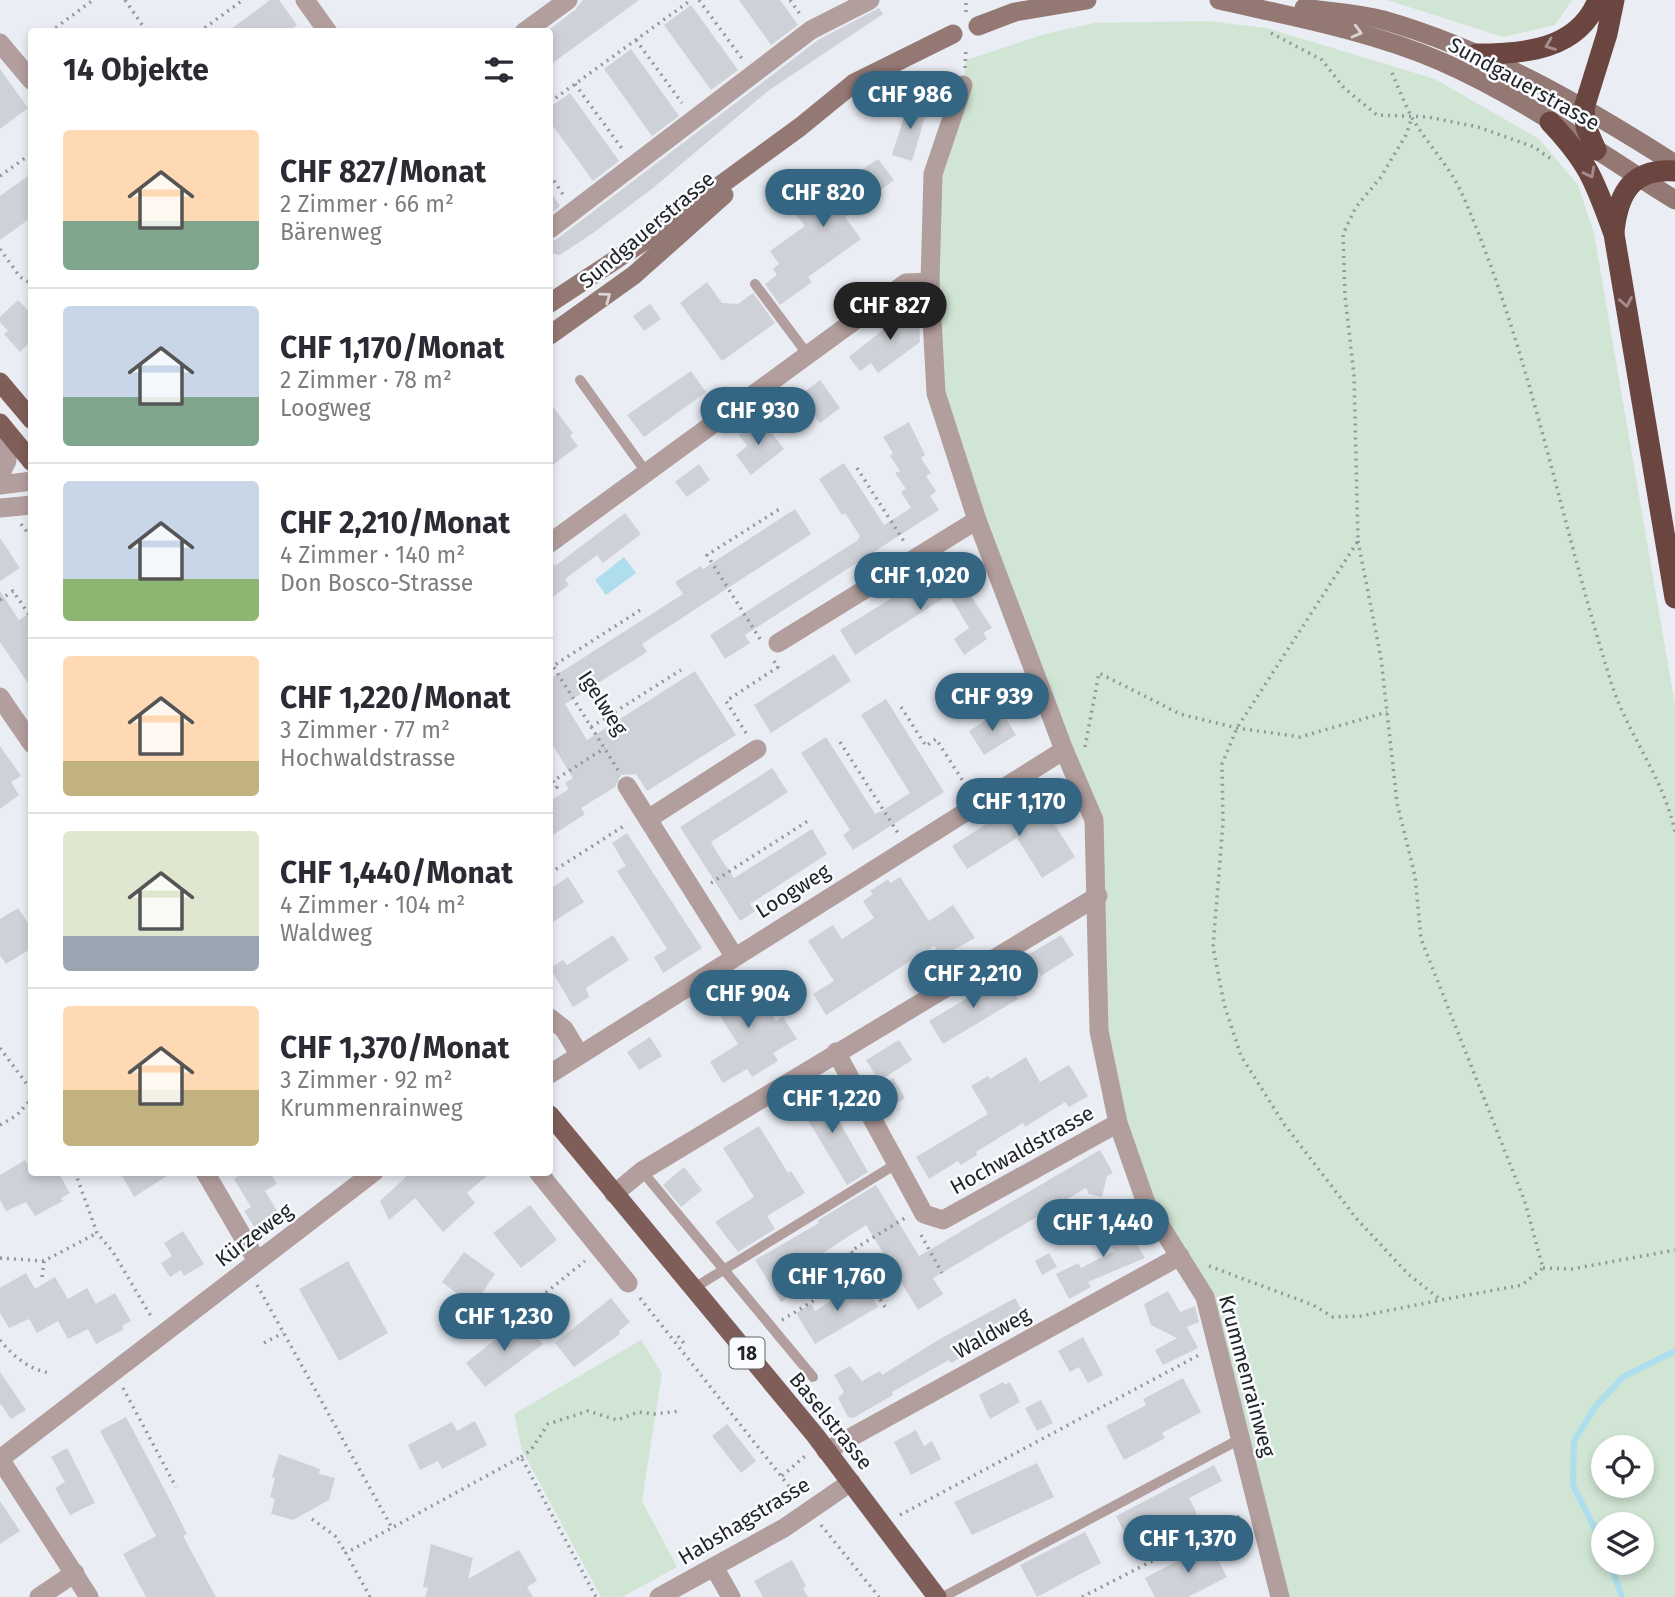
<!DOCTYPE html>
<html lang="de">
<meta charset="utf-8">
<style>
body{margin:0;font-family:"Fira Sans",sans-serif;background:#f2f2f3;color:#2b2b33;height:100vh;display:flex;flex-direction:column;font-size:26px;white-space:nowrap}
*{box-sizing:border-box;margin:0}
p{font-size:23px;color:#7c7c81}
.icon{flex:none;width:38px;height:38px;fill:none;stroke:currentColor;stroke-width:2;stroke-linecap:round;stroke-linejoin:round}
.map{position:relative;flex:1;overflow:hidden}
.details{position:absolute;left:28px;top:28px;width:525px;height:1148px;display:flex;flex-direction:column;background:#fff;border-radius:7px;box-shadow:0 4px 10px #0003}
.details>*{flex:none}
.fabs{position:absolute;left:1591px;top:1435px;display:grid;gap:14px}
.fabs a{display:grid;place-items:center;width:63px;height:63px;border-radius:50%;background:#fff;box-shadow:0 4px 10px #0003;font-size:35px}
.price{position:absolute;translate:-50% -60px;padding:0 16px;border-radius:24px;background:#346684;color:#fff;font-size:23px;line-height:46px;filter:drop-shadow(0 2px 4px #0008)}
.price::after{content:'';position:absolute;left:50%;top:42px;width:21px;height:16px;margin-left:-10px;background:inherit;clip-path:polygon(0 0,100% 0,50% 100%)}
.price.current{background:#222;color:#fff}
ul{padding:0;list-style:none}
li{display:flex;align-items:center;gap:21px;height:175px;padding:0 35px}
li+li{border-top:2px solid #e1e1e2}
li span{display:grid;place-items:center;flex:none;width:196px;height:140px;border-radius:7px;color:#555}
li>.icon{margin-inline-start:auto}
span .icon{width:84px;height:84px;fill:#fffc;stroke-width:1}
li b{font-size:30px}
h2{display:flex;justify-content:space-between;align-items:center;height:84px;padding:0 35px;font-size:30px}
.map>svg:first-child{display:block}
.green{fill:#d0e5d4;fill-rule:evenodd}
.water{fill:#aedded}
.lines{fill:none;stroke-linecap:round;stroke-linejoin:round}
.stream{stroke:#aedded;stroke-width:6}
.building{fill:#ced2d8}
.path{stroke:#94979c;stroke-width:3.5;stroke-dasharray:2 5;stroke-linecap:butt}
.service{stroke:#b29e9c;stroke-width:10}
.minor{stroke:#b29e9c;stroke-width:19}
.secondary{stroke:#947874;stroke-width:19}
.primary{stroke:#7f5d59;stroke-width:19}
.motorway{stroke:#6b4641;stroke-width:21}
.oneway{stroke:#dbd4d5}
.oneway2{stroke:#a48e8d}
.labels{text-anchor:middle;stroke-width:5;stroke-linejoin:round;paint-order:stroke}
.shield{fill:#f9fbff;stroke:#626467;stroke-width:2}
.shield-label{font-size:19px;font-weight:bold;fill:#222426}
.street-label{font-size:21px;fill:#222426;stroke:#f9fbff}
</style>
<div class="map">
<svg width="1675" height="1597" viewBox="0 0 1675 1597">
<rect width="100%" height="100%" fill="#eaeef4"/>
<g class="green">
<polygon points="1387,0 1572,0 1555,25 1503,37"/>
<path d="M1207,21L1267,28L1435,79L1539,139L1578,185L1594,233L1675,705V1597H1280L1219,1344L1146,1203L1099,1031L1094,820L936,393L933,174L963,85L966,60L1045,34L1094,23ZM1603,1447H1642V1486H1603ZM1603,1524H1642V1563H1603Z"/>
<polygon points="641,1340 662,1373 642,1501 677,1567 622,1597 601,1597 522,1450 514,1414"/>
</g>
<polygon class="water" points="624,557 636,573 606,595 595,580"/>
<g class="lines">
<g class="stream">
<polyline points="1603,1545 1573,1485 1574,1441 1595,1407 1623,1377 1675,1351"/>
<polyline points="1610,1563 1622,1597"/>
</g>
</g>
<g class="building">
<polygon points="270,0 279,0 297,25 288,32 227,32"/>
<polygon points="583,0 639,0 550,65 550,29 575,10"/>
<polygon points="739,0 780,0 798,25 771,45"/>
<polygon points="691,5 738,70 711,90 664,25"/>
<polygon points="879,8 883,14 768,91 653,188 593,233 560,255 550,253 550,241 557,239 818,40"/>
<polygon points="631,49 679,116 652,136 604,69"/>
<polygon points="0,69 28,108 0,129"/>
<polygon points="570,93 619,161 593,181 550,122 550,107"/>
<polygon points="909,101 928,107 912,161 892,155"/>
<polygon points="878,159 894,180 845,217 861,239 808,277 812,282 780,305 765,284 777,275 773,269 779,264 770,251 805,226 788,204 819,182 827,193"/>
<polygon points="32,173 32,217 0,240 0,196"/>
<polygon points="550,191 560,206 550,214"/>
<polygon points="707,282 722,303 738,304 753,293 775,323 722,361 680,303"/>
<polygon points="18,300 32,315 32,340 20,352 4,334 8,331 0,322 0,317"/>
<polygon points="918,302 920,342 878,373 871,363 860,371 849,357"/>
<polygon points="650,304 661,319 644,331 633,316"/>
<polygon points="691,371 706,392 644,437 627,415"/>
<polygon points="820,380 840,408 820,423 799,396"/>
<polygon points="550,403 573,433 570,436 578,446 550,467"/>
<polygon points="761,418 784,449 751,475 736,455 747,446 739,435"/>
<polygon points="909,422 925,455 921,458 931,473 926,476 936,491 930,496 939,510 745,635 750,643 725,659 710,635 858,540 860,536 845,513 842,515 819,479 844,463 884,525 911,508 901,492 906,489 895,473 900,471 890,456 893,453 883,437"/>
<polygon points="699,464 710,480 687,497 675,482"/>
<polygon points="795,509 811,534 642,644 647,652 565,704 587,740 695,671 736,735 647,791 636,774 621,775 615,787 581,808 585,814 550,837 550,801 569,789 565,783 573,778 550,741 550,679 683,594 675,582 701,566 703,569"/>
<polygon points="625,513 641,534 603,563 597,555 565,579 569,585 550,599 550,558 555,566"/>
<polygon points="0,538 20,568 0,581"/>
<polygon points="949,563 992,628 983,633 987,639 964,655 954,639 969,628 949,595 855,655 840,630"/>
<polygon points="0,591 19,620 32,612 32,689 0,642"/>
<polygon points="834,654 851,681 771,733 754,705"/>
<polygon points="886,699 944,792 853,850 843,835 850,830 801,753 826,737 875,814 882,811 910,793 861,715"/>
<polygon points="996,714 998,717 1003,714 1016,735 984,755 969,731"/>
<polygon points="0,746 21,776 11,782 19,795 0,809"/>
<polygon points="772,768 788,792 711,842 719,856 734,878 812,829 827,854 750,904 755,911 740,921 680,827"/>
<polygon points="1035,793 1075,857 1042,878 1017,838 967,869 952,846"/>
<polygon points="627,833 702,948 663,973 654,957 667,949 617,871 626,866 612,843"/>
<polygon points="568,877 584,902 550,924 550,889"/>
<polygon points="900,877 929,921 953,905 975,938 941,957 934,946 826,1015 813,994 834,981 808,941 833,925 842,939 874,918 863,901 873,894 870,891 888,879 890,883"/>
<polygon points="18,908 32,929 32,948 6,964 0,955 0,919"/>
<polygon points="613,935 629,960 586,988 589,997 573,1007 550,968 563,960 567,965"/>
<polygon points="1061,935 1074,955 1041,976 1028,955"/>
<polygon points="746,975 776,1021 783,1017 797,1039 773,1053 778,1061 752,1077 747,1069 723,1083 710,1062 738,1044 709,999 719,993 716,989 734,977 737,981"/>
<polygon points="1004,976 1018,999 943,1044 929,1021"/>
<polygon points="650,1037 662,1056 639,1070 627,1052"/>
<polygon points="899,1040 912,1060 879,1081 866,1060"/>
<polygon points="1026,1057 1040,1082 1069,1065 1088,1096 1069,1107 1065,1102 1025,1127 1023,1123 976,1152 977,1155 961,1165 958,1161 929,1179 916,1157 988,1114 971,1086 988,1076 990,1079"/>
<polygon points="893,1078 905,1098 890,1107 879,1087"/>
<polygon points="819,1086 868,1172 847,1185 796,1100"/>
<polygon points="759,1126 788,1173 791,1171 805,1193 767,1216 775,1229 738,1252 715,1222 754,1197 723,1148"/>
<polygon points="1100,1150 1113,1173 1107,1176 1102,1197 1089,1194 1086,1188 933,1278 943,1294 918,1310 866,1225 786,1277 796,1292 781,1302 755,1260 819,1223 817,1221 876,1185 919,1256"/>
<polygon points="25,1160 32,1172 58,1172 70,1193 61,1198 63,1201 35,1216 26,1202 6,1211 0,1200 0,1175"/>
<polygon points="684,1167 702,1190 681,1207 663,1185"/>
<polygon points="120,1172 173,1172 134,1197"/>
<polygon points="245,1172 270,1172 277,1184 265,1191 282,1219 258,1233 244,1211 251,1207 234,1179"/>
<polygon points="411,1172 491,1172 467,1193 475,1203 443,1232 415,1198 389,1220 380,1201"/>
<polygon points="530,1205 557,1240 521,1268 493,1233"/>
<polygon points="1118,1215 1145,1258 1088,1282 1091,1287 1069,1299 1056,1274 1078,1263 1081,1268 1114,1251 1100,1225"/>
<polygon points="183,1231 204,1264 184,1276 181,1270 170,1277 161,1263 172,1256 164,1243"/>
<polygon points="464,1252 495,1274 473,1306 442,1282"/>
<polygon points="1049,1253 1057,1267 1042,1275 1035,1261"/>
<polygon points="348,1261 388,1333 339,1361 299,1289"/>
<polygon points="26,1273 35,1289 55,1277 68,1299 87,1288 96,1304 115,1293 131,1321 122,1326 124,1329 96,1344 88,1329 68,1339 58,1321 37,1333 29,1319 9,1328 0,1313 0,1288"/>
<polygon points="862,1282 878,1307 815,1344 796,1313 811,1304 815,1311"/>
<polygon points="1168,1291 1180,1312 1195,1306 1199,1322 1187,1327 1198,1348 1163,1365 1155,1350 1177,1338 1151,1325 1144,1304"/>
<polygon points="611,1298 630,1322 619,1331 620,1334 574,1367 555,1343"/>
<polygon points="1015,1298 1028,1321 951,1363 949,1360 892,1392 893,1395 853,1418 848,1417 838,1398 844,1392 834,1375 850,1366 862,1381 880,1371 882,1375 938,1340"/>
<polygon points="522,1318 543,1344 485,1387 466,1363"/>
<polygon points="1083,1337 1103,1375 1088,1383 1079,1367 1070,1372 1058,1351"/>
<polygon points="0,1372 26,1410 11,1419 0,1403"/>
<polygon points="1183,1378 1201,1412 1162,1433 1165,1438 1124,1460 1106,1426 1146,1405 1143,1399"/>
<polygon points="1003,1382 1005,1385 1010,1382 1020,1402 990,1419 979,1395"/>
<polygon points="1041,1400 1053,1423 1037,1431 1025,1408"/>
<polygon points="126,1417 170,1500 187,1534 183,1536 216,1597 146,1597 123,1554 156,1536 100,1431"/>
<polygon points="475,1421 487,1445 442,1469 438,1461 420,1470 408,1445 452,1422 457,1431"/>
<polygon points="727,1424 756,1461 741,1473 712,1436"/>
<polygon points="916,1430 924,1446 932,1441 941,1459 911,1475 894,1442"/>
<polygon points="67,1448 95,1503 70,1515 55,1488 65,1482 51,1457"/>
<polygon points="279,1454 320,1469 319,1474 335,1478 329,1500 293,1520 271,1514 275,1499 270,1497 275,1478 272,1477"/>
<polygon points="1037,1463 1054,1497 972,1535 954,1502"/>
<polygon points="1214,1465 1222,1481 1189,1498 1197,1514 1132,1547 1116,1516"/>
<polygon points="0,1501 20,1531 0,1544"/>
<polygon points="1085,1532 1101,1563 1037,1597 1020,1565"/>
<polygon points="431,1544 473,1558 468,1579 519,1550 537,1581 527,1587 533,1597 425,1597 428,1588 423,1587"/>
<polygon points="1210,1544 1227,1577 1188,1597 1155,1597 1145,1578"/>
<polygon points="792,1560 806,1586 803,1588 808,1597 763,1597 754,1581"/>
</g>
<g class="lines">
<g class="path">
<polyline points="125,0 147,32"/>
<polyline points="699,0 743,60"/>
<polyline points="790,0 800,14"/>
<polyline points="966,12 966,0"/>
<polyline points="50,32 93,0"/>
<polyline points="199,32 243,0"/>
<polyline points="1271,33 1322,60 1344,88 1377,115 1428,117 1478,127 1534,147 1554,161"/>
<polyline points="636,40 682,103"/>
<polyline points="965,68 966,48"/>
<path d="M1392,73C1398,87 1404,102 1411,116C1427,144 1450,166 1463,196C1531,352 1560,520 1611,682C1627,734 1664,778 1675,832"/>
<polyline points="575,84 623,150"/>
<polyline points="550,102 691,0"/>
<polyline points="550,175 564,196"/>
<polyline points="0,176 32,153"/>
<polyline points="0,249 20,277 32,284"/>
<polyline points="857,468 905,543"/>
<polyline points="21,524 32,538"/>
<polyline points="1358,541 1381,658 1397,803 1415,876 1421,939 1525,1202 1543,1268 1522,1285 1441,1300 1408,1274 1356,1218 1284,1124 1241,1056 1224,1004 1213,947 1223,823 1222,764 1237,728 1358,541 1354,375 1345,296 1343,234 1356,207 1381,177 1406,135 1412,117"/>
<polyline points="0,600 13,591 32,619"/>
<polyline points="760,639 707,555 781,508"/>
<polyline points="901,707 926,746 936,739 968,789"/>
<polyline points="591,727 681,670"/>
<polyline points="746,733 726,701 778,667 774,661"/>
<polyline points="840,742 898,833"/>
<polyline points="1085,747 1099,673 1180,714 1237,728 1300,737 1387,712"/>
<polyline points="618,770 553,666 642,609"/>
<polyline points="550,792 557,787 553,781 605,748"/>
<polyline points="550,873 627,824"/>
<polyline points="711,883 811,819"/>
<polyline points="0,1048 32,1091"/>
<polyline points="0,1125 17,1115 32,1098"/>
<polyline points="75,1172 97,1233 113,1252 152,1318"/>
<polyline points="921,1235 942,1273"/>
<polyline points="0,1258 44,1261"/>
<polyline points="1209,1266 1313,1305 1333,1317 1361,1316 1441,1300"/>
<polyline points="1543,1268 1572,1269 1675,1250"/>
<polyline points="42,1277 44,1261 97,1233"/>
<polyline points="257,1285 392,1528"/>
<polyline points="640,1298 796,1495"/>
<polyline points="885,1307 851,1251 905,1218"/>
<polyline points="513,1319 585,1261"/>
<polyline points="782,1320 862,1271"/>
<polyline points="678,1336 686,1346"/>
<path d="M0,1340C13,1356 29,1370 51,1373"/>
<polyline points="264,1343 283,1333"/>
<polyline points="123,1388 176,1487"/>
<polyline points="521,1457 531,1450 548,1424 588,1411 617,1420 638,1412 654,1414 680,1411"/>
<polyline points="782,1476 805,1456 803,1454"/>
<polyline points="900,1515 1199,1355"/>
<polyline points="312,1519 335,1536 346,1553"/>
<polyline points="821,1525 879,1597"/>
<polyline points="370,1597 346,1553 521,1457 596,1597"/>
<polyline points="1082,1597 1240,1516"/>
</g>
<g class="service">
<polyline points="755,284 808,355"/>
<polyline points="580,380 646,472"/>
<polyline points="642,1171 813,1377"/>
<polyline points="694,1288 896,1164"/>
<polyline points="943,1597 1240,1439"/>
</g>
<g class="minor">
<polyline points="305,0 328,32"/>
<polyline points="524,32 568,0"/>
<polyline points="0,43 32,81"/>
<polyline points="963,85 933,174 930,282 936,393 977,520 1064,750 1094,820 1099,1031 1118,1123 1146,1203 1205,1297 1280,1597"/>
<polyline points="550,229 811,30 870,0"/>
<polyline points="0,475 7,461 7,432"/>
<polyline points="0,485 32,481"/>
<polyline points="0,508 32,505"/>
<polyline points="550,543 906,283 930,282"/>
<polyline points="778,643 977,520"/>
<polyline points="0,697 32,744"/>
<polyline points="627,786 734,956"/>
<polyline points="648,819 757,749"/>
<polyline points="550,1018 564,1029 579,1054"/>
<polyline points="836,1052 924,1214 943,1220 1118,1123"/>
<polyline points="550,1074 1064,750"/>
<polyline points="205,1172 257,1261"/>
<polyline points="538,1172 628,1283"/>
<polyline points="614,1194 642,1171 1098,896"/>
<polyline points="826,1451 1180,1256"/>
<polyline points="0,1459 374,1172"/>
<polyline points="0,1459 89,1597"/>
<polyline points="714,1567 731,1597"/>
<polyline points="39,1597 75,1573"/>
<polyline points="659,1597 784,1528 851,1482"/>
</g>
<g class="secondary">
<path d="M1219,0C1294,17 1370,31 1440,61C1523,97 1599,153 1675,200"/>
<path d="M1304,8C1330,12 1358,13 1383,20C1488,50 1584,106 1675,164"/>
<polyline points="978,26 1015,12 1087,0"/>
<polyline points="550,303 644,241 800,127 854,83 953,34"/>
<polyline points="550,335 634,275 724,195"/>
</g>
<g class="primary">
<polyline points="0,382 32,420"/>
<polyline points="0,423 32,462"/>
<polyline points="550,1115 815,1435 937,1597"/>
</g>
<g class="motorway">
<path d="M1477,54C1524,54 1578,50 1598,0"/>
<path d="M1550,122C1589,163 1595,182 1614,234L1675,598"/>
<polyline points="1596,150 1586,127 1584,108 1607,34 1614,0"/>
<path d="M1614,232C1618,193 1632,168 1675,171"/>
</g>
</g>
<defs><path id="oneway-chevron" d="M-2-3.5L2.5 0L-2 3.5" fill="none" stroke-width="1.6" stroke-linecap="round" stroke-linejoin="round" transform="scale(1.75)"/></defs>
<g class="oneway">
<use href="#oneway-chevron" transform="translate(1357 32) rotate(15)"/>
<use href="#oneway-chevron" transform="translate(606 297) rotate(-36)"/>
</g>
<g class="oneway2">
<use href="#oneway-chevron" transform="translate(1550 45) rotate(159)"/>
<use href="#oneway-chevron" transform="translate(1590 173) rotate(62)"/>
<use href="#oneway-chevron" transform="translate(1626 302) rotate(80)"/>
</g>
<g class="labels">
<rect class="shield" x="729.5" y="1337.5" width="35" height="31" rx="5"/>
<g class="shield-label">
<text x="747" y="1360">18</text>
</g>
<g class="street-label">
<text transform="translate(1524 84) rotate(29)" y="7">Sundgauerstrasse</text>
<text transform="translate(647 230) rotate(-40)" y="7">Sundgauerstrasse</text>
<text transform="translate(603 703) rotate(57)" y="7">Igelweg</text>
<text transform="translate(793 891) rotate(-32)" y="7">Loogweg</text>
<text transform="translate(1022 1150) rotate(-29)" y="7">Hochwaldstrasse</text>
<text transform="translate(254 1235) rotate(-37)" y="7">Kürzeweg</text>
<text transform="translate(992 1333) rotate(-29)" y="7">Waldweg</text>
<text transform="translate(1247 1376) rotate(75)" y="7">Krummenrainweg</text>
<text transform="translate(831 1421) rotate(51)" y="7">Baselstrasse</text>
<text transform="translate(744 1521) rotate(-31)" y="7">Habshagstrasse</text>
</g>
</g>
</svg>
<div class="fabs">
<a><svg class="icon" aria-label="locate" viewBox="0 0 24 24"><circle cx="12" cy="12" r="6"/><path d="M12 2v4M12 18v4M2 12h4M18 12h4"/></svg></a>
<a><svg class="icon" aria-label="layers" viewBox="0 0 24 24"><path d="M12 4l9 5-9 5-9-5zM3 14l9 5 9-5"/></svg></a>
</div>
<b class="price" style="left:910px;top:131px">CHF 986</b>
<b class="price" style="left:823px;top:229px">CHF 820</b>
<b class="price current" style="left:890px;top:342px">CHF 827</b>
<b class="price" style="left:758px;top:447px">CHF 930</b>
<b class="price" style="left:920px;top:612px">CHF 1,020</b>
<b class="price" style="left:992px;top:733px">CHF 939</b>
<b class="price" style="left:1019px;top:838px">CHF 1,170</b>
<b class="price" style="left:973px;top:1010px">CHF 2,210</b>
<b class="price" style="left:748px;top:1030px">CHF 904</b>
<b class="price" style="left:832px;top:1135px">CHF 1,220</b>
<b class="price" style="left:1103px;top:1259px">CHF 1,440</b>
<b class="price" style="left:837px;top:1313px">CHF 1,760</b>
<b class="price" style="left:504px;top:1353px">CHF 1,230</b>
<b class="price" style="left:1188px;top:1575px">CHF 1,370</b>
<section class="details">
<h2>14 Objekte<svg class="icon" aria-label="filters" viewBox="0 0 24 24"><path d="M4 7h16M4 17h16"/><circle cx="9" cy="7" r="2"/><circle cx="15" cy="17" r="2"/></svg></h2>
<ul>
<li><span style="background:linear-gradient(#ffd9b3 65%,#7fa58c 0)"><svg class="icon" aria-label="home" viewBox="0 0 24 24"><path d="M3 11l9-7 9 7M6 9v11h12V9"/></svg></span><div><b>CHF 827/Monat</b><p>2 Zimmer · 66 m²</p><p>Bärenweg</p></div></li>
<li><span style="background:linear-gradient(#c9d6e8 65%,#7fa58c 0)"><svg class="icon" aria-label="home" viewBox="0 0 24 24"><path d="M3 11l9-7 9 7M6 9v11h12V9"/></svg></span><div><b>CHF 1,170/Monat</b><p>2 Zimmer · 78 m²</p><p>Loogweg</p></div></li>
<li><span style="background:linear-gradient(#c9d6e8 70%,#8fb573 0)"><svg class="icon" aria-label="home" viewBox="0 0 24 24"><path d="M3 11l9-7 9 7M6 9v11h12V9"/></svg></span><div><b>CHF 2,210/Monat</b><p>4 Zimmer · 140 m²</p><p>Don Bosco-Strasse</p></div></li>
<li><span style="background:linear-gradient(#ffd9b3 75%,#c2b280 0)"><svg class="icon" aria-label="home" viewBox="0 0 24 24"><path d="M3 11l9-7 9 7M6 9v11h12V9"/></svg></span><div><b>CHF 1,220/Monat</b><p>3 Zimmer · 77 m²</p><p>Hochwaldstrasse</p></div></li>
<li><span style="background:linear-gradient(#dfe7d0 75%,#9aa5b1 0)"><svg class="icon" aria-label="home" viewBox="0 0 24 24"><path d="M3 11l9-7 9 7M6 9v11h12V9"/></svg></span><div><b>CHF 1,440/Monat</b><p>4 Zimmer · 104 m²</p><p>Waldweg</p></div></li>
<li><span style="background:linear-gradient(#ffd9b3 60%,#c2b280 0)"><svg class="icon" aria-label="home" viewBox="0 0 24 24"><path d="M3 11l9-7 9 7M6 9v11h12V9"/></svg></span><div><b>CHF 1,370/Monat</b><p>3 Zimmer · 92 m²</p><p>Krummenrainweg</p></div></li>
</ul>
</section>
</div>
